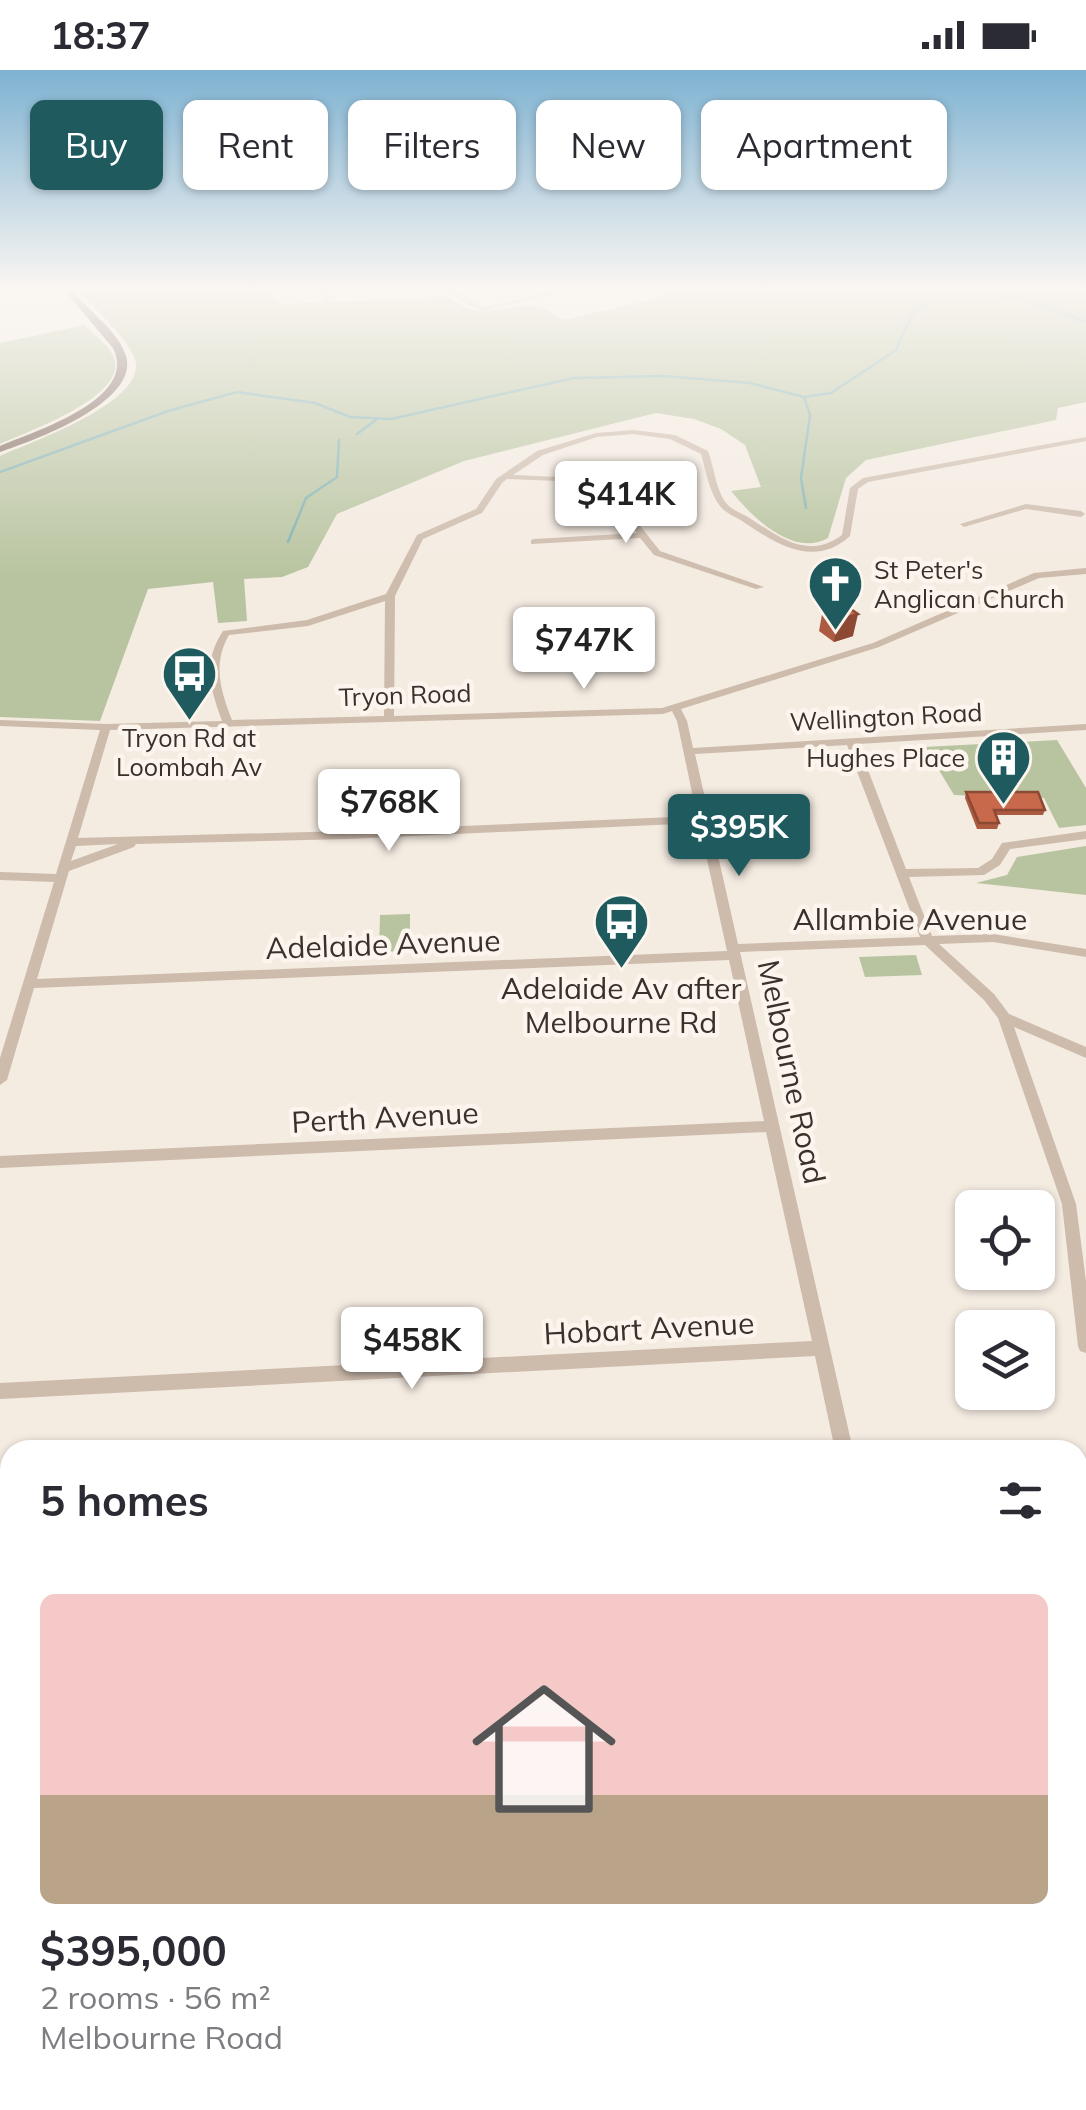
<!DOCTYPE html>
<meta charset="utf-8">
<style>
body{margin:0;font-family:Mulish,sans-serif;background:#f2f2f3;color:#2b2b33;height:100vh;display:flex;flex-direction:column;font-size:38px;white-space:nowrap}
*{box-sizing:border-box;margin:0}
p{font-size:32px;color:#7c7c81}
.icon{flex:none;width:55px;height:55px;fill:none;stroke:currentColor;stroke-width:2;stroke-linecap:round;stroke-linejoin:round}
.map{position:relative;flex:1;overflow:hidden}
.sheet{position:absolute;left:0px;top:1370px;width:1088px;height:670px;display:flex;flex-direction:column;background:#fff;border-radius:30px 30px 0 0;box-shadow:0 2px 8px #0004}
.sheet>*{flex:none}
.hud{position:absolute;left:30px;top:30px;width:1028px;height:90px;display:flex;gap:20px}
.fabs{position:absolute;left:955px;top:1120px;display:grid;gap:20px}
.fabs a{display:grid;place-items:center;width:100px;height:100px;border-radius:15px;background:#fff;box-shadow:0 2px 8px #0004;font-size:50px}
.price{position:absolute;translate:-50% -85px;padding:0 22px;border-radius:10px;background:#fff;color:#222;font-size:32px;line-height:65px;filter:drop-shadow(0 2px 5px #0008)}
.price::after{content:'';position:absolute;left:50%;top:60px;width:30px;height:22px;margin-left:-15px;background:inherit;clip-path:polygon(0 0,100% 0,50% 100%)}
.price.on{background:#1f5a5e;color:#fff}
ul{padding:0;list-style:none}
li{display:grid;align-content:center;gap:20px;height:530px;padding:0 40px}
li+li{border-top:2px solid #e1e1e2}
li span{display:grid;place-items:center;height:310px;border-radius:15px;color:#555}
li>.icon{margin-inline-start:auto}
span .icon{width:180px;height:180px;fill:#fffc;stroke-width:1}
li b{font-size:42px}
h2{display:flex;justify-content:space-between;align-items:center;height:120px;padding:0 40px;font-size:42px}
.tag{padding:0 35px;border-radius:15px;background:#fff;box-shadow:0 2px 8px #0004;font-size:35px;line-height:90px}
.tag.on{background:#1f5a5e;color:#fff}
.status{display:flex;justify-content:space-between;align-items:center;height:70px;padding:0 50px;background:#fff;direction:ltr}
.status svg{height:28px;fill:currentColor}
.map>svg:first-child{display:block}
.green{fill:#b8c4a0}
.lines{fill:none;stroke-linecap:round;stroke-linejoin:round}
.stream{stroke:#7fb0b2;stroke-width:2.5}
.minor{fill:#cdbbac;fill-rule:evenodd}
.major{fill:#7d675c;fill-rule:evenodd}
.wall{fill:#ac5a40}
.shaded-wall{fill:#8c4a34}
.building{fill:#c8694b;stroke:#8c4a34;stroke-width:2.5}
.labels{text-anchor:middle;stroke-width:9;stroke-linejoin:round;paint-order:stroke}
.far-poi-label{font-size:25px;fill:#3b302b;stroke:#fbf5ee;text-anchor:start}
.far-street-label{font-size:25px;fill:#3b302b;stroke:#fbf5ee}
.street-label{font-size:30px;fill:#3b302b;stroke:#fbf5ee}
.poi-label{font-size:30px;fill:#3b302b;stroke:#fbf5ee}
</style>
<div class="status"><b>18:37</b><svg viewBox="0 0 49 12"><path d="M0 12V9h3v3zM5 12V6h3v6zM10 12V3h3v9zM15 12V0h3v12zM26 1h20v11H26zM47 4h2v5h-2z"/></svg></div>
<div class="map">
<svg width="1086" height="2040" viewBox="0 0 1086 2040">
<rect width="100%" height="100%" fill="#f4ebe1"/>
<g class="green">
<path d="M78,220H263L283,234L448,227C482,253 499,234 535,236C544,236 556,246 564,250L663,227L664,220H1086V332L1058,338L1056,350L866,390L846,408L828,468C793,488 752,447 731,421L761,417L745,375L721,359L694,349L656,343L464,391L337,444L308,497L282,507L244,509L247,551L218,553L213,512L148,519L100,651L0,647V386C31,372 141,334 136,293C133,273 93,237 78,220Z"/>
<path d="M85,255C93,264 106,273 112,284C136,324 26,362 0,374V273Z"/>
<polygon points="1057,670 1086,718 1086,755 1059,758 1044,728 954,725 925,677"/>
<polygon points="1086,776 1086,825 976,813 1007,805 1017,787"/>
<polygon points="410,844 410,881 379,882 380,845"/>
<polygon points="916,885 922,905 865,907 859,887"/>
</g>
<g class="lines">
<g class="stream">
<polyline points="950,220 1021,228 1086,252"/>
<polyline points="804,327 810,345 801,408 806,438"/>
<polyline points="357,364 377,349"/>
<polyline points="0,402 168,341 237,322 315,333 350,347 391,349 574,308 664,306 750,313 804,327 831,323 896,280 912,244 944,220"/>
<polyline points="288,472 306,428 337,407 339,370"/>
</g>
<g class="minor">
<polygon points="321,220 327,220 332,227 326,232 321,231 326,227"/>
<path d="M447,220C460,220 471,233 484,237L558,220H571L484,241L469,236Z"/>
<path d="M633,360L675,365L708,381C714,397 716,421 727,434C732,440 741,443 748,447C778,466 807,491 842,465L850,418L863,408L1086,367V371L868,412L858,419L850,466C815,498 778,475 745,453C737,447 726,444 720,436C709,422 706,401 701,384L670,369L633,364L597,367L543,385L513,405L583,408L608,415L660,481L764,517L756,519L654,485L640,468L531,474V470L534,469L637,463L602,419L582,412L507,409L502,413L482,443L423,469L395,526L394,646L662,638L873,573L1034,503L1086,498V504L1039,508L879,577L681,639L687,651L693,678L1086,654V660L858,674L906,799L978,798L992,789L1002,773L1086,761V769L1010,779L1000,795L984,805L909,807L932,866L993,864L1086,879V887L993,872L939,874L994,924L1009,944L1086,977V988L1014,957L1076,1134L1086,1211V1283L1080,1281L1078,1276L1062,1134L998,948L984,930L925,875L740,882L853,1380H835L815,1286L0,1329V1313L812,1271L766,1062L0,1098V1086L764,1051L729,890L34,918L7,1010L0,1015V988L54,812L0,810V802L56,804L100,660L0,656V650L106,654L222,651C210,617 202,593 223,561L307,550L386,524L417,465L476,439L496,409L537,381L596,363ZM385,531L384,646L232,650C221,622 212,594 229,565L308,556ZM672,641L677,651L697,746L347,761L78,768L110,660L663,644ZM847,675L920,867L738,874L695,684ZM699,753L727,881L37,909L69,801L134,777L136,774L347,769ZM118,774L71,791L76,776Z"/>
<polygon points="1026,434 1081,441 1085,444 1081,447 1026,439 964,457 960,454"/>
<polygon points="1078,1576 1086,1579 1086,1599 1078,1595"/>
<rect x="0" y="1635" width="10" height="20"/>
<polygon points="317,2030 341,2030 340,2040 316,2040"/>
<polygon points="979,2030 1003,2030 1005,2040 981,2040"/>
</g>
<path class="major" d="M64,220H72C88,241 118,260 126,286C140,332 33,371 0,382V376C35,361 139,329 113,278Z"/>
</g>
<g class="wall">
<polygon points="842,533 853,566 834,572 819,561 823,539"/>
<polygon points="594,568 593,573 586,586 565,583 565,577"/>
<polygon points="966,722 1045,740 1043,745 996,745 999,753 997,759 977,759 965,728"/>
</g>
<polygon class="shaded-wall" points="858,544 853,566 834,572 838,550"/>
<g class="building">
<polygon points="842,533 858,544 838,550 823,539"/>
<polygon points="573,564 594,568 586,581 565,577"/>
<polygon points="966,722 1038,722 1045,740 994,740 999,753 979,753"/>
</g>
<linearGradient id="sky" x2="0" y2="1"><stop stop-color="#7eb2d2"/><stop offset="0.43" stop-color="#faf6f2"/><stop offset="1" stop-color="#faf6f2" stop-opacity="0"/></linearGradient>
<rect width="1086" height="506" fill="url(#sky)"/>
<defs>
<symbol id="church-pin" viewBox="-11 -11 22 30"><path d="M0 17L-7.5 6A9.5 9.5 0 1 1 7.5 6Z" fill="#1f5a5e" stroke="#fbf5ee"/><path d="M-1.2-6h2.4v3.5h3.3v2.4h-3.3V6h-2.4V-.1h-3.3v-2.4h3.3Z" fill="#fff"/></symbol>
<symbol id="bus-pin" viewBox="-11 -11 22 30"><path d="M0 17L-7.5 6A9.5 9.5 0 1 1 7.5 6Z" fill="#1f5a5e" stroke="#fbf5ee"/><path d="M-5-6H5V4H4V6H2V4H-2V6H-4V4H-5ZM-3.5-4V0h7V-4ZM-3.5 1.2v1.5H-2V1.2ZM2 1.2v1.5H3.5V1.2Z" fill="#fff"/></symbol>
<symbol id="building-pin" viewBox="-11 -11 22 30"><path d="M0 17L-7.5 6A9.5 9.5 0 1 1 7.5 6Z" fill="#1f5a5e" stroke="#fbf5ee"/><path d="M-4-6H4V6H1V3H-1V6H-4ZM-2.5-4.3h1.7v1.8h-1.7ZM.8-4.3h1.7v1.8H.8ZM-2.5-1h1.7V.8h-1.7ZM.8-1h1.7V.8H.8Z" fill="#fff"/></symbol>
</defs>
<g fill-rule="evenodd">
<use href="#church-pin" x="804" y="482" width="63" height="86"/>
<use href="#bus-pin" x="158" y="572" width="63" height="86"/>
<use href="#building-pin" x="972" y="656" width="63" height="86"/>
<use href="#bus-pin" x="590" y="820" width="63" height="86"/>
</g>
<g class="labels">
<g class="far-poi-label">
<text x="874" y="509">St Peter's<tspan x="874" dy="29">Anglican Church</tspan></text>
<text x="189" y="677" text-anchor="middle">Tryon Rd at<tspan x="189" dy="29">Loombah Av</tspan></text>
<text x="965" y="697" text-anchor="end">Hughes Place</text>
</g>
<g class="far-street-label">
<text transform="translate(405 625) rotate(-2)" y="9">Tryon Road</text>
<text transform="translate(886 647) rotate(-3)" y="9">Wellington Road</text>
</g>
<g class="street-label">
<text x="910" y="860">Allambie Avenue</text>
<text transform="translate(383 875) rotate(-2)" y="10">Adelaide Avenue</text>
<text transform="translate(791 1002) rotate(78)" y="10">Melbourne Road</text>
<text transform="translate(385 1048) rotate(-3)" y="10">Perth Avenue</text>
<text transform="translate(649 1259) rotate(-3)" y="10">Hobart Avenue</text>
</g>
<g class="poi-label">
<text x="621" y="929">Adelaide Av after<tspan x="621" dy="34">Melbourne Rd</tspan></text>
</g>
</g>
</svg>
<div class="fabs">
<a><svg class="icon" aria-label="locate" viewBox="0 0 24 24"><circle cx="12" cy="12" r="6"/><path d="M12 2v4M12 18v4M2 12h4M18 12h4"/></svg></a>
<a><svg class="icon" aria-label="layers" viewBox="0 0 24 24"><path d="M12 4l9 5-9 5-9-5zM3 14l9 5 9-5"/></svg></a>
</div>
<b class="price" style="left:626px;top:476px">$414K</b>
<b class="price" style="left:584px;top:622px">$747K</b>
<b class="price" style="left:389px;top:784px">$768K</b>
<b class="price on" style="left:739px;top:809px">$395K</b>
<b class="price" style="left:412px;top:1322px">$458K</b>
<div class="hud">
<a class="tag on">Buy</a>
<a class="tag">Rent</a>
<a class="tag">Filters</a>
<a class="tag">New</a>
<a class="tag">Apartment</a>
</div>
<section class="sheet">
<h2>5 homes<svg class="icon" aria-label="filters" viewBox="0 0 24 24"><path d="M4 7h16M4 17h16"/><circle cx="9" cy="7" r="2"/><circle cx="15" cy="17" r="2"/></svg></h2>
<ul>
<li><span style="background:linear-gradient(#f6c9c9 65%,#b9a48a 0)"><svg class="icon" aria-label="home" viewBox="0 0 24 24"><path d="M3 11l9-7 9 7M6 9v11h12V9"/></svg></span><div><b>$395,000</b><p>2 rooms · 56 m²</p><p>Melbourne Road</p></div></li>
</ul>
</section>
</div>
